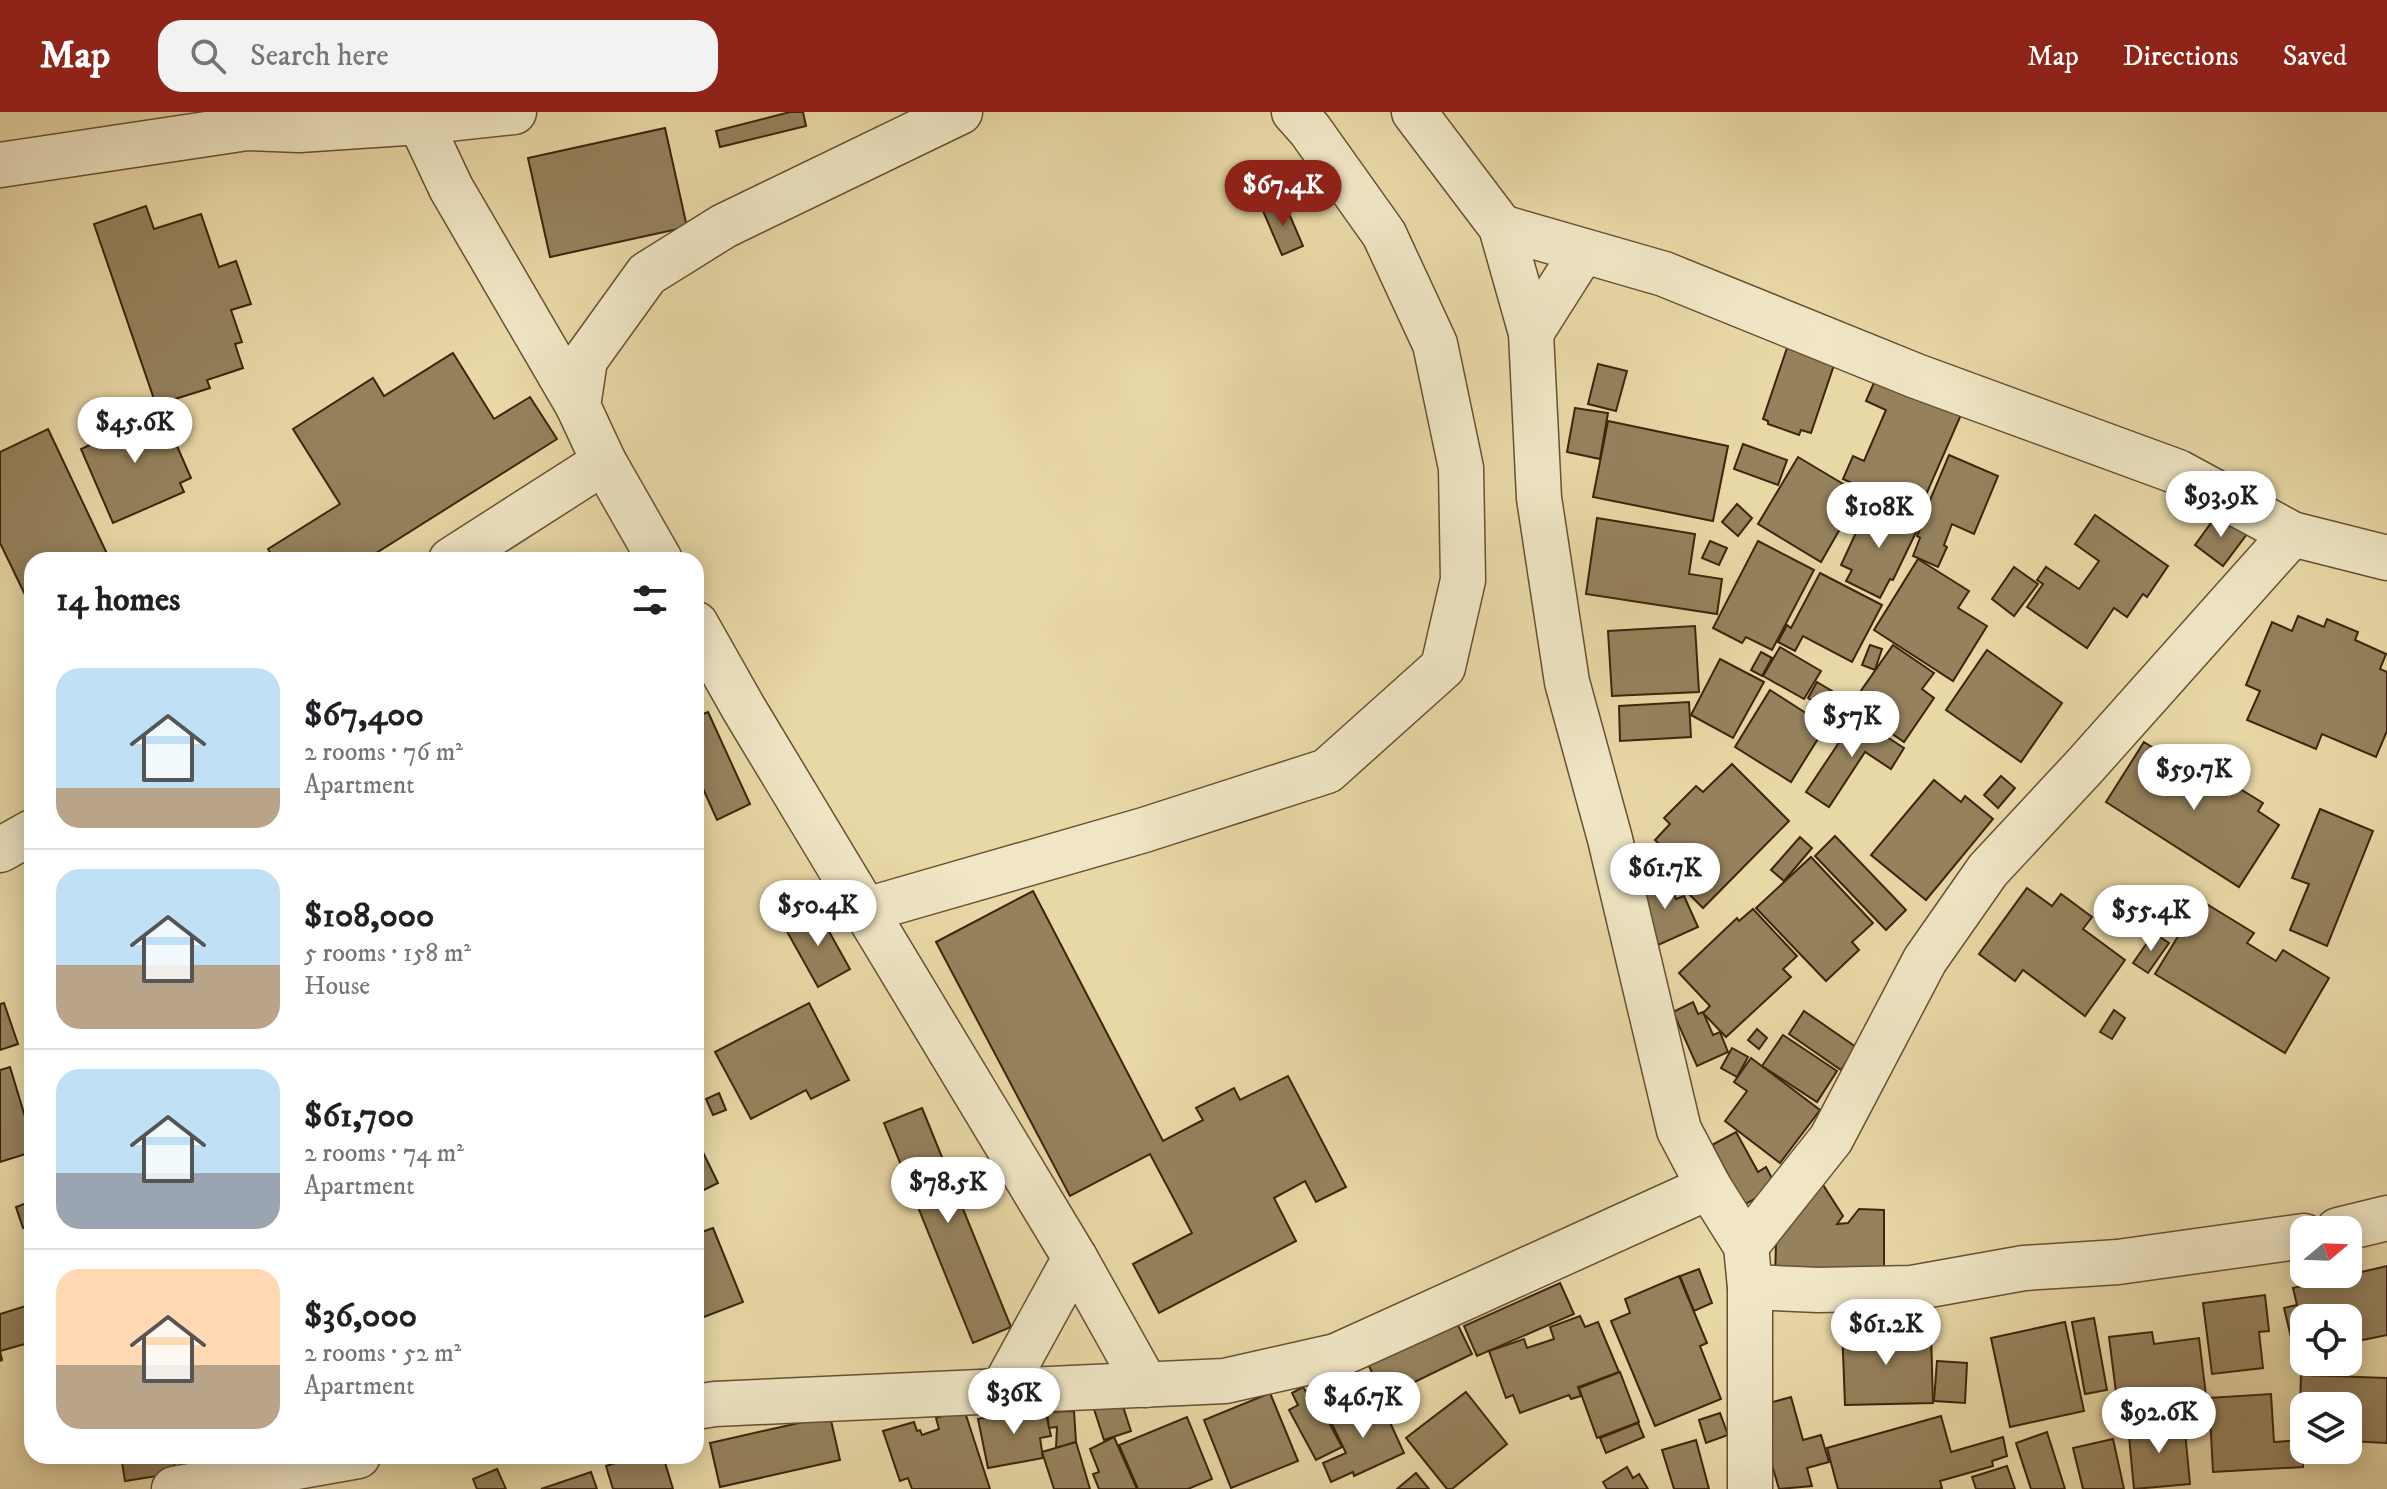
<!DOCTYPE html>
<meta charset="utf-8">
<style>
body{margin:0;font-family:"IM FELL DW Pica",serif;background:#f2f2f2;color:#202124;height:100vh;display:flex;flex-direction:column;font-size:30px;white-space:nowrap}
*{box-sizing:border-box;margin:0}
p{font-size:26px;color:#757577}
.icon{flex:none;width:44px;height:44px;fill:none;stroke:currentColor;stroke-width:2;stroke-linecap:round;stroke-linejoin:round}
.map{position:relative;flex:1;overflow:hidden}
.details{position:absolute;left:24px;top:440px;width:680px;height:912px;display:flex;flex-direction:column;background:#fff;border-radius:24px;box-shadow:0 4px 20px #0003}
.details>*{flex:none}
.needle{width:52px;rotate:71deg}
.buttons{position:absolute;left:2290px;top:1104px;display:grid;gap:16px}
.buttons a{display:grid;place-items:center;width:72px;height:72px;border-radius:16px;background:#fff;box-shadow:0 4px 20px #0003;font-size:40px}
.price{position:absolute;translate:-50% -68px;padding:0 18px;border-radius:28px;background:#fff;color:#222;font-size:26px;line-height:52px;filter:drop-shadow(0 2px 4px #0008)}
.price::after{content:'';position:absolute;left:50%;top:48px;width:24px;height:18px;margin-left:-12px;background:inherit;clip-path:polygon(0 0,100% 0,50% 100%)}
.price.active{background:#8f2418;color:#fff}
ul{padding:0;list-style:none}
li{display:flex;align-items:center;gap:24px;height:200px;padding:0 32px}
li+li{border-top:2px solid #e0e0e0}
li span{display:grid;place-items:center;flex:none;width:224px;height:160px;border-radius:24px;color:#555}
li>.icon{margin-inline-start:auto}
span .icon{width:96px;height:96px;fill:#fffc;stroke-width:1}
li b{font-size:34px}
h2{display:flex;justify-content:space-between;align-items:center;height:96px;padding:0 32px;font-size:34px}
header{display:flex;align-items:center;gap:48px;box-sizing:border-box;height:112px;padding:0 40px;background:#8f2418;color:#fff}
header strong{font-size:38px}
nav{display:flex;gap:44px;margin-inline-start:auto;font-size:28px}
.search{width:560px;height:72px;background:#f2f2f2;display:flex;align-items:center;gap:20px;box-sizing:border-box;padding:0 28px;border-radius:24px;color:#757577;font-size:30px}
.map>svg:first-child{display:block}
.building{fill:#95825d;stroke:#3c240d;stroke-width:2}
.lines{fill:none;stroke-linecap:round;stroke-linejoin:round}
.minor-casing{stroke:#675133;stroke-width:47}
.minor{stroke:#f0e6c5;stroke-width:44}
</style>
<header>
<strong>Map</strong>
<div class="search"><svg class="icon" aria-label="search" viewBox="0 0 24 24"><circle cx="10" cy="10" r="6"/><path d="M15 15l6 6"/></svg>Search here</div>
<nav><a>Map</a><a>Directions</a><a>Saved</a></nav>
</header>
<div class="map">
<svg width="2387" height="1377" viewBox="0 0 2387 1377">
<rect width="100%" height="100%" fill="#e8d8a6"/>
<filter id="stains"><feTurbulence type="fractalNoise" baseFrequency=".0025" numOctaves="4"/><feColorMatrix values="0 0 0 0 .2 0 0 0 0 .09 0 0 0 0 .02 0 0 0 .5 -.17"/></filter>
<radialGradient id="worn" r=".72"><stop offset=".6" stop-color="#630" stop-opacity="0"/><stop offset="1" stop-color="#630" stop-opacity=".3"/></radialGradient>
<g class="building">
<polygon points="790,0 803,0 806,14 720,35 716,19"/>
<polygon points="665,16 687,115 550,145 528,46"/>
<polygon points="1284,90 1303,134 1282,143 1263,99"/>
<polygon points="146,94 154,117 201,102 219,155 236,149 251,192 231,198 242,230 235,232 243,256 207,268 210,276 156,293 94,112"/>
<polygon points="1788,233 1835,250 1811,321 1801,318 1799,323 1768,312 1768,309 1763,307"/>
<polygon points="453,241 494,307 530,285 557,327 365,448 275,448 268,437 340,392 293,317 373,266 384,284"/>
<polygon points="1598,252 1627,259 1616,299 1588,292"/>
<polygon points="1879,259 1964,296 1918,401 1843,367 1853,344 1864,349 1886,298 1866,289"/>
<polygon points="1575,296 1608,301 1600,347 1567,340"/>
<polygon points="163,302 191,366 180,371 184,380 113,411 81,337 90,333 86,324 135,303 139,312"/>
<polygon points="1608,309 1728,334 1713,409 1593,385"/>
<polygon points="48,317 110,448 32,448 30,493 0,431 0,340"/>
<polygon points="1743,332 1787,348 1778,373 1734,357"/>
<polygon points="1949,343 1998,364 1974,422 1952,412 1944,433 1947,435 1938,455 1913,444 1920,426 1917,424 1927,401 1925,400"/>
<polygon points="1798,345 1860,382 1821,450 1758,412"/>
<polygon points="1737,392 1752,406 1738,424 1722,410"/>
<polygon points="1877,392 1920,412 1893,468 1890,467 1880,486 1846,469 1852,458 1841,453 1860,412 1866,414"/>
<polygon points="2219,400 2247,422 2223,454 2195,433"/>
<polygon points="2095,403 2168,454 2147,485 2143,482 2127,505 2114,496 2087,536 2027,495 2043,472 2037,468 2046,455 2079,477 2099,449 2075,432"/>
<polygon points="1597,406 1695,422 1689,462 1722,467 1717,502 1586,482"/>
<polygon points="1710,429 1727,436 1719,453 1702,446"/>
<polygon points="1758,429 1814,458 1772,538 1746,525 1742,531 1713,516"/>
<polygon points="1918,447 1969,479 1958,496 1987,514 1953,569 1874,518"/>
<polygon points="2014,455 2038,472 2014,504 1992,487"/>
<polygon points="1820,461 1882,493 1852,550 1803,524 1795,539 1778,530 1787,513 1791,516"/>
<polygon points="2298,504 2324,515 2327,507 2358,520 2355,528 2386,542 2380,557 2387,560 2387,619 2376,645 2322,622 2316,637 2247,608 2260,579 2246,573 2272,510 2292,519"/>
<polygon points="1695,514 1699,580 1612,584 1608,519"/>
<polygon points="1870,533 1882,537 1875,558 1862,553"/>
<polygon points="1893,533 1934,561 1922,577 1934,586 1904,630 1851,593"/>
<polygon points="1780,535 1821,559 1804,587 1763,564"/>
<polygon points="1987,538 2062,591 2021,650 1946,598"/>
<polygon points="1761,540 1772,546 1762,564 1751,558"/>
<polygon points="1720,547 1764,570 1733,626 1691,603"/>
<polygon points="1817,570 1832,579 1822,595 1808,586"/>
<polygon points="1770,578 1826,614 1791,670 1735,635"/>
<polygon points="1689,590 1691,625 1620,629 1619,594"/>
<polygon points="708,600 750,692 717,708 696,661 696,605"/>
<polygon points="1856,605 1904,636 1891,657 1865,640 1829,695 1806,680"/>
<polygon points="2144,630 2166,644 2171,636 2204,656 2200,663 2226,680 2232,672 2263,691 2258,699 2279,713 2239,775 2106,690"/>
<polygon points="1732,652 1789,709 1703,796 1665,758 1676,748 1655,728 1670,712 1664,706 1696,674 1703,680"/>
<polygon points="2001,664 2015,676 1998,696 1984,683"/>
<polygon points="1934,668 1961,690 1965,684 1993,707 1926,788 1871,743"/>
<polygon points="2320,697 2373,719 2327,834 2290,818 2309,772 2292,766"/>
<polygon points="1835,724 1906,798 1886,818 1815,744"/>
<polygon points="1800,725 1812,736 1784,769 1771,758"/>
<polygon points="1811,745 1873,811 1852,830 1859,838 1826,869 1756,796"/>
<polygon points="1666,764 1676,787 1684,784 1698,815 1656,834 1636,777"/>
<polygon points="2027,776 2052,794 2061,782 2092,805 2083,817 2125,848 2085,904 2023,858 2015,869 1979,842"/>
<polygon points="1033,779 1163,1029 1203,1008 1196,996 1234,976 1240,988 1288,964 1346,1075 1316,1090 1305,1069 1274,1086 1296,1129 1159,1201 1133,1152 1192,1121 1150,1042 1070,1084 936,830"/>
<polygon points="2205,791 2254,821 2247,831 2276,849 2283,838 2329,866 2285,941 2155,862 2180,821 2185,824"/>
<polygon points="1753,797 1797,844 1783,857 1791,865 1726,925 1703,901 1710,894 1679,861 1737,806 1739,809"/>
<polygon points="817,798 850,857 818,875 785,816"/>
<polygon points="2154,821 2169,831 2148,861 2133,851"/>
<polygon points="1693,890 1698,902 1703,900 1713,923 1720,920 1728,940 1697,954 1673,900"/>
<polygon points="4,891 18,932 0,938 0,892"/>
<polygon points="809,891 849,968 811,987 806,978 751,1007 715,940"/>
<polygon points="2114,898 2125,906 2112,927 2100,920"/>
<polygon points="1804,899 1856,935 1841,958 1789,922"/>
<polygon points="1757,917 1767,926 1759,937 1748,928"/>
<polygon points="1783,923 1837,959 1817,990 1762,954"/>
<polygon points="1732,936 1748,945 1737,965 1721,956"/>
<polygon points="1751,946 1820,998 1780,1051 1725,1009 1747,979 1734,970"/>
<polygon points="10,955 32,1028 32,1040 0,1050 0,958"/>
<polygon points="719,981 726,998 713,1003 706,987"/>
<polygon points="922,996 1011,1215 973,1231 884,1011"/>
<polygon points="1736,1020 1758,1060 1766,1055 1776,1074 1744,1093 1712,1033"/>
<polygon points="696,1026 718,1071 696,1082"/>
<polygon points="1818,1065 1843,1104 1837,1112 1848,1111 1859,1097 1884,1098 1884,1168 1775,1167 1776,1130"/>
<polygon points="32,1089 32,1113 23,1116 16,1095"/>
<polygon points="713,1116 743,1190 696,1208 696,1122"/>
<polygon points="2387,1154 2387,1223 2348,1231 2348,1206 2304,1206 2304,1240 2295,1242 2284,1196 2297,1193 2293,1176"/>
<polygon points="1699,1157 1712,1191 1694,1199 1680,1164"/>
<polygon points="1679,1164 1707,1231 1700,1234 1721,1287 1655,1314 1611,1209 1630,1201 1625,1187"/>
<polygon points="1560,1171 1574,1202 1477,1244 1464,1214"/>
<polygon points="2265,1183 2269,1219 2259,1220 2263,1256 2212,1262 2203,1191"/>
<polygon points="32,1192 32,1230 0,1239 2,1248 0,1249 0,1202"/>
<polygon points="1453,1203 1472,1242 1384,1285 1365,1246"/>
<polygon points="1580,1204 1585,1215 1598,1210 1619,1260 1578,1275 1581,1284 1571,1287 1569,1283 1520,1301 1513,1283 1506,1286 1489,1239 1524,1227 1527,1236 1554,1227 1550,1215"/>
<polygon points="2094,1206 2107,1278 2085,1282 2072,1210"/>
<polygon points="2065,1210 2084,1299 2010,1315 1991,1226"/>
<polygon points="1886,1213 1885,1223 1931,1221 1933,1291 1845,1293 1842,1214"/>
<polygon points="2152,1220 2154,1232 2199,1226 2208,1300 2120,1312 2109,1225"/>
<polygon points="1937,1249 1967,1251 1965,1291 1934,1289"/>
<polygon points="1620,1260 1639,1310 1597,1326 1579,1276"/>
<polygon points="2301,1263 2387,1266 2387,1331 2348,1329 2348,1294 2304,1294 2304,1326 2299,1326"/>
<polygon points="1303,1275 1310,1286 1315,1284 1342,1335 1316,1348 1289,1298 1298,1293 1292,1281"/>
<polygon points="1466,1280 1507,1332 1452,1377 1447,1377 1406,1326"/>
<polygon points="1270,1281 1298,1349 1231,1376 1204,1308"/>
<polygon points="1119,1282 1131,1319 1104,1328 1092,1291"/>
<polygon points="2271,1282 2274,1330 2302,1328 2303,1355 2213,1360 2209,1286"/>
<polygon points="1378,1284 1404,1341 1354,1364 1353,1360 1331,1370 1323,1351 1346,1341 1329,1306"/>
<polygon points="1791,1285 1803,1328 1821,1323 1829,1350 1807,1356 1812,1374 1779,1377 1755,1295"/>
<polygon points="1044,1293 1051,1324 1040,1326 1043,1346 988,1356 978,1307"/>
<polygon points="964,1297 990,1377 912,1377 908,1366 900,1369 883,1319 914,1310 917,1319 920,1318 922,1323 939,1317 936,1306"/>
<polygon points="1074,1299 1076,1330 1056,1336 1057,1315 1049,1316 1047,1300"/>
<polygon points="1720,1301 1728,1323 1706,1331 1699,1308"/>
<polygon points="830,1304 840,1348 720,1375 710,1331"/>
<polygon points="1941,1304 1951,1340 2003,1325 2007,1344 1992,1349 1993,1354 1940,1369 1942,1376 1938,1377 1838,1377 1827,1336"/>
<polygon points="1187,1305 1212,1367 1188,1377 1138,1377 1119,1333"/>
<polygon points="2184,1309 2190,1372 2134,1377 2128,1314"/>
<polygon points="1638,1311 1644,1325 1606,1341 1600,1326"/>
<polygon points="2047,1320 2065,1377 2031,1377 2016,1331"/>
<polygon points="1114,1325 1137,1377 1099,1377 1093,1362 1099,1360 1090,1337"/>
<polygon points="2113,1327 2124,1377 2083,1377 2073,1336"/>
<polygon points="1696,1328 1709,1377 1674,1377 1662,1338"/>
<polygon points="1076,1330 1090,1377 1054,1377 1042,1340"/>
<polygon points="2315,1338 2346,1338 2346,1350 2314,1349"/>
<polygon points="121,1344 173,1344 176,1361 125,1369"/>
<polygon points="637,1344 663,1344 673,1377 613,1377 606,1354"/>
<polygon points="2007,1354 2015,1377 1976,1377 1972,1365"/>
<polygon points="1627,1355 1633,1366 1639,1362 1648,1377 1607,1377 1603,1370"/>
<polygon points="497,1357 506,1377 477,1377 473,1367"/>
<polygon points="591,1360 597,1377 541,1377"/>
<polygon points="1416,1361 1429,1377 1397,1377"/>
</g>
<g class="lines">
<defs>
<g id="minor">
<polyline points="1414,0 1501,115 1531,221 1539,386 1567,570 1610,727 1679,1018 1709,1075 1746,1134 1750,1175 1750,1377"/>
<polyline points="420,10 451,76 578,294"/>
<polyline points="0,53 247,16 299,18 420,10 514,0"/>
<polyline points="1501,115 1664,162 1916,264 2178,360 2292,422 2387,446"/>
<polyline points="1531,221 1583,139"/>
<polyline points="451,448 604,350"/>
<polyline points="660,448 604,350 578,294 585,248 647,162 724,114 960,0"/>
<polyline points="696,512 744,597 1075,1146 1146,1273"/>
<polyline points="0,738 32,720"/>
<polyline points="866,798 1144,718 1327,659 1443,555 1463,468 1461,356 1435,232 1384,122 1310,18 1294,0"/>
<polyline points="2338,1118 2387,1106"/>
<polyline points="1746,1134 1831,1027 1925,848 1988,758 2084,655 2292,422"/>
<polyline points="1750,1175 1818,1178 1912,1176 2024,1156 2118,1150 2304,1124"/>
<polyline points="1002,1279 1075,1146"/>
<polyline points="696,1295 715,1292 1225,1269 1336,1244 1709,1075"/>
<polyline points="174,1377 358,1344"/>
</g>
</defs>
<use href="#minor" class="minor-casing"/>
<use href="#minor" class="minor"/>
</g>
<rect width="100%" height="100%" filter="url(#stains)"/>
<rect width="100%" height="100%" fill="url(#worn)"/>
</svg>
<div class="buttons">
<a><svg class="needle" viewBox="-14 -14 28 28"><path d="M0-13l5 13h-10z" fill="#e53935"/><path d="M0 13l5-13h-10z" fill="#757577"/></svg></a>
<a><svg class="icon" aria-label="locate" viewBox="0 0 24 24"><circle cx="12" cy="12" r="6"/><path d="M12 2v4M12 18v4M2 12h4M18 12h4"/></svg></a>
<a><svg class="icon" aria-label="layers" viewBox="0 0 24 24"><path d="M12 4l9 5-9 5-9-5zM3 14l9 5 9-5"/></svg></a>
</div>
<b class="price active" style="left:1283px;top:116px">$67.4K</b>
<b class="price" style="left:135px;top:353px">$45.6K</b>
<b class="price" style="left:2221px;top:427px">$93.9K</b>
<b class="price" style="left:1879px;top:438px">$108K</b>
<b class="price" style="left:1852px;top:647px">$57K</b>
<b class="price" style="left:2194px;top:700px">$59.7K</b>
<b class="price" style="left:1665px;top:799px">$61.7K</b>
<b class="price" style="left:818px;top:836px">$50.4K</b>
<b class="price" style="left:2151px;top:841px">$55.4K</b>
<b class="price" style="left:948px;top:1113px">$78.5K</b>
<b class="price" style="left:1886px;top:1255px">$61.2K</b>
<b class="price" style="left:1014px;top:1324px">$36K</b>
<b class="price" style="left:1363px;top:1328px">$46.7K</b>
<b class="price" style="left:2159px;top:1343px">$92.6K</b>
<section class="details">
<h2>14 homes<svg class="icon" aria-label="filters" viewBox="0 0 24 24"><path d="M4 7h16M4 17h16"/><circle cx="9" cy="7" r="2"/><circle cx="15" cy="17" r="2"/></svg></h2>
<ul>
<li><span style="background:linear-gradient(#bfe0f5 75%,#b9a48a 0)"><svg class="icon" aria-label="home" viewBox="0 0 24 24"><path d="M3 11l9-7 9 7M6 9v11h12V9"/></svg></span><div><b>$67,400</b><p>2 rooms · 76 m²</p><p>Apartment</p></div></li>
<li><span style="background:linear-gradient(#bfe0f5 60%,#b9a48a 0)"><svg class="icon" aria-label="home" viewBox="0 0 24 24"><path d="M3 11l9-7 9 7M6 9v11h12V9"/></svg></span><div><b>$108,000</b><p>5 rooms · 158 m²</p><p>House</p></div></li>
<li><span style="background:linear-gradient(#bfe0f5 65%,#9aa5b1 0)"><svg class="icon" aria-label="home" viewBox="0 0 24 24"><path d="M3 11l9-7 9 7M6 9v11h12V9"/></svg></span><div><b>$61,700</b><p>2 rooms · 74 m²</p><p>Apartment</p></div></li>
<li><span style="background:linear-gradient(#ffd9b3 60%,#b9a48a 0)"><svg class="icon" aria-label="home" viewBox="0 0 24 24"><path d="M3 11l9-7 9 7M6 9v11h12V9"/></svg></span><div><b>$36,000</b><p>2 rooms · 52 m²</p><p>Apartment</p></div></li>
</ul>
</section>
</div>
